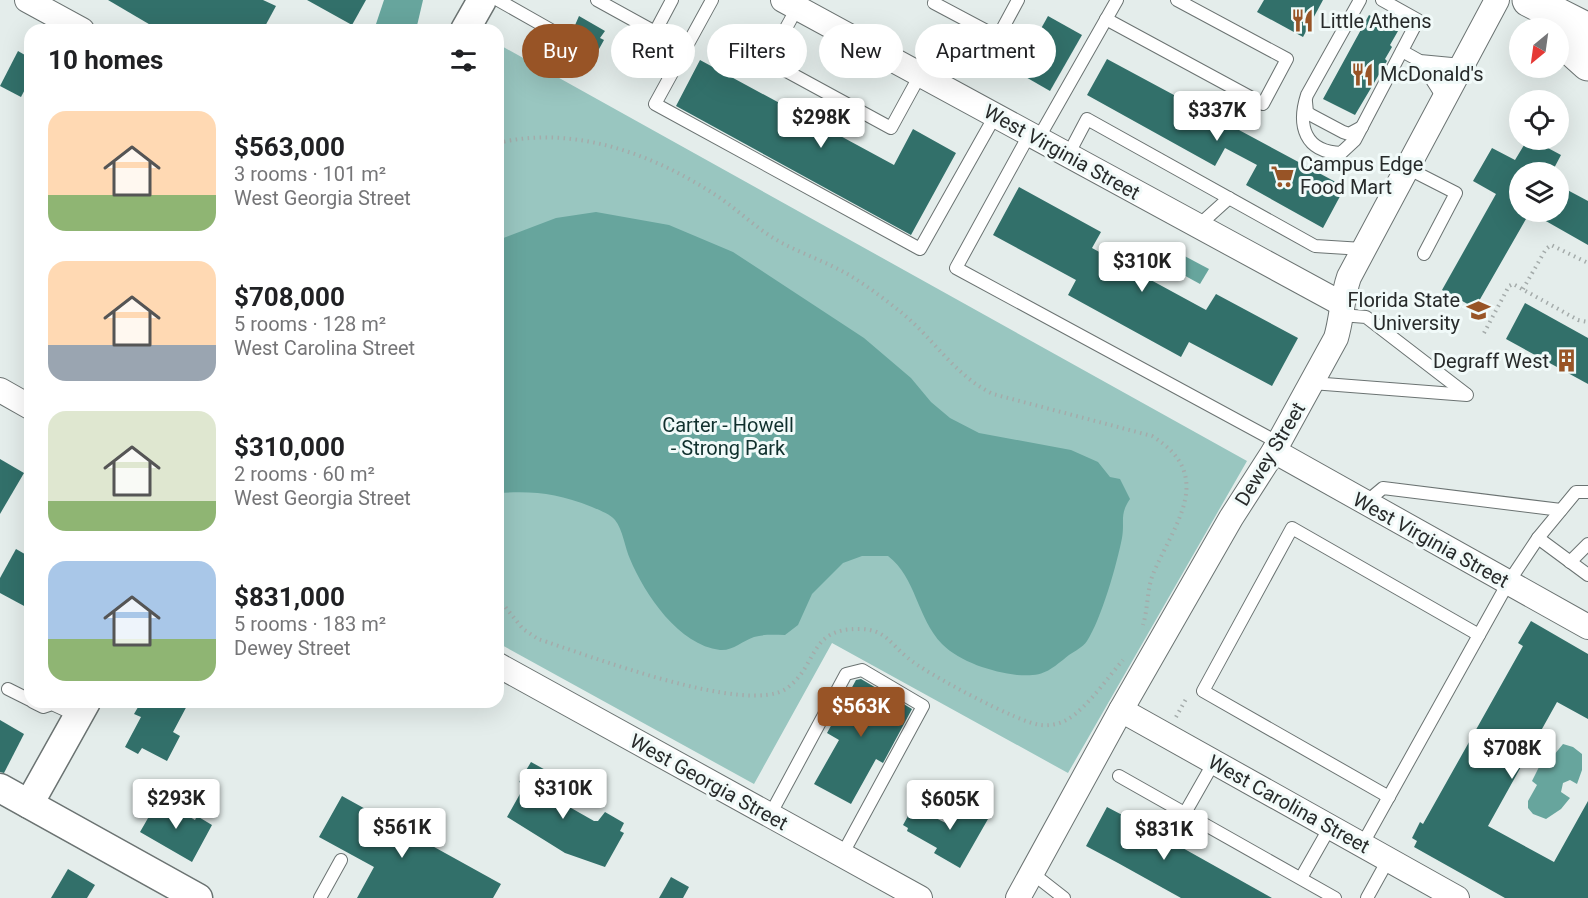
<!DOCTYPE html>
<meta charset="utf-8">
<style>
body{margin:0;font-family:Roboto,sans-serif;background:#f6f6f6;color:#202124;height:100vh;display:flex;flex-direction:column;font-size:22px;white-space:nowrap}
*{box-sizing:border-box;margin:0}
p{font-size:20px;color:#757577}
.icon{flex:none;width:33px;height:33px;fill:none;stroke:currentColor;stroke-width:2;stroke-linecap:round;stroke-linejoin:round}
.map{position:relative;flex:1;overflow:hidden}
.panel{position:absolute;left:24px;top:24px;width:480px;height:684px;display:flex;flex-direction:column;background:#fff;border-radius:18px;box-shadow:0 6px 24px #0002}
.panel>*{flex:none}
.banner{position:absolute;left:522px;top:24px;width:570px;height:54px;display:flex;gap:12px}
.needle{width:39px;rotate:209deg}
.fabs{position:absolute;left:1509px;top:18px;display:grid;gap:12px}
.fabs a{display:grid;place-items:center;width:60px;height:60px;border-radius:50%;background:#fff;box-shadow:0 6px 24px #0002;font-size:30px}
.price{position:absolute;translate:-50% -51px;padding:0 14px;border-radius:6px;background:#fff;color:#222;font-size:20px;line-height:39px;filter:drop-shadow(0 2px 3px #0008)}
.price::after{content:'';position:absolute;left:50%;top:36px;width:18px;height:14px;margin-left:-9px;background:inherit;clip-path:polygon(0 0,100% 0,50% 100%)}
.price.on{background:#985426;color:#fff}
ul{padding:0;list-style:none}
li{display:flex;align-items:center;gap:18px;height:150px;padding:0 24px}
li span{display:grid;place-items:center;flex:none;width:168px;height:120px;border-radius:18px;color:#555}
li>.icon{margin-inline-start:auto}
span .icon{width:72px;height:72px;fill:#fffc;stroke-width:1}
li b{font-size:26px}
h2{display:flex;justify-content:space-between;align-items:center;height:72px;padding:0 24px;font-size:26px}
.tag{padding:0 21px;border-radius:27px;background:#fff;box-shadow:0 6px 24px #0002;font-size:21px;line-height:54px}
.tag.on{background:#985426;color:#fff}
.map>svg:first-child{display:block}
.green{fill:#99c6c0}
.water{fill:#67a59d}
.building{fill:#32706a}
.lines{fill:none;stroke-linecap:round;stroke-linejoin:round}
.service-casing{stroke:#6b7372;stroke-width:14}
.minor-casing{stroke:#6b7372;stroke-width:26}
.tertiary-casing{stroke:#6b7372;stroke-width:31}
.primary-casing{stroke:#6b7372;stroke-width:35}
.path{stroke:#a4abaa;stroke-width:4;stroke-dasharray:1.5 4.5;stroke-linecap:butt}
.service{stroke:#fff;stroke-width:12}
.minor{stroke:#fff;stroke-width:24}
.tertiary{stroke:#fff;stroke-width:28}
.primary{stroke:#fff;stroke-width:33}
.labels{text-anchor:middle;stroke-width:6;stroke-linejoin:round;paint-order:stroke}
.poi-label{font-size:20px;fill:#272a2a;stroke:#f1faf9;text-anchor:start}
.street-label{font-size:20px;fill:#272a2a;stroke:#f1faf9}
.park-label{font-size:20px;fill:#10302d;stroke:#f1faf9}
</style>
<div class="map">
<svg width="1588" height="898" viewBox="0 0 1588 898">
<rect width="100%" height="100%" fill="#e4edeb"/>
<polygon class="green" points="498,44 1247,461 1068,773 832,643 754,784 498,643"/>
<g class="water">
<polygon points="384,0 423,0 416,30 374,30"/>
<polygon points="744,26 759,35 743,65 728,57"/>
<path d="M596,212L669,225L733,252L864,338L911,378L931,402L950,418L979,433L1071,450L1098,462L1110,477L1120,479L1130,499C1119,515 1125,521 1122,538C1117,564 1101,620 1087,641C1083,647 1075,651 1069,655C1049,671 1044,677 1017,675C992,672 960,662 942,644C917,618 916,577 888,556H862L843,563L812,594L798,625L785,635C774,635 764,634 754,637C742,641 733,651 720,650C679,645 645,595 630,559C625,548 623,530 615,520C610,514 599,510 592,507C556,493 536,491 498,493V240L556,218Z"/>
<polygon points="1177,252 1209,269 1200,284 1169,267"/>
<polygon points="1563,744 1573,747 1582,754 1582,770 1577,784 1570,780 1563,783 1561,792 1570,798 1561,809 1546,819 1533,814 1528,808 1528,801 1537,785 1532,781 1542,761 1549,761"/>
</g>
<g class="building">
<polygon points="108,0 263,0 276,6 263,30 159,30"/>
<polygon points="307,0 366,0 352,25"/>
<polygon points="1264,0 1323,0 1303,37 1257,12"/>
<polygon points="1369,15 1398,31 1390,45 1392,47 1385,59 1387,61 1355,115 1323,99"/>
<polygon points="579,16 605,31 600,38 604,40 589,67 563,53"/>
<polygon points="1048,16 1082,35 1050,91 1017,72"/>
<polygon points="18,51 30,58 30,80 21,97 0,86"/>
<polygon points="1107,59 1345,187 1323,228 1246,185 1257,165 1225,148 1215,166 1087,95"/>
<polygon points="700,60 894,165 913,129 956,153 911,235 676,106"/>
<polygon points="1527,140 1533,140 1561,155 1552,172 1520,172 1520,212 1558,212 1558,185 1588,201 1588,245 1530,212 1475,308 1442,290 1496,194 1473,181 1492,148 1515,160"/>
<polygon points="1019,187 1101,232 1092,248 1206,310 1216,294 1298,338 1272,386 1189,342 1181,357 1068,295 1076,280 993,235"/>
<polygon points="1525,303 1588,338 1588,384 1506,339"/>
<polygon points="0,459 24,473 0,514"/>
<polygon points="16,549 30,557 30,599 26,607 0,593 0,578"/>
<polygon points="1531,621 1588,654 1588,719 1557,702 1488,826 1554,862 1588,801 1588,898 1505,898 1414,847 1417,841 1412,838 1420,822 1423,824 1523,646 1518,643"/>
<polygon points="861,679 912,709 883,763 876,759 851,804 814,784 839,740 827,733 856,680"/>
<polygon points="141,702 189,702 173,732 180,736 167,761 142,748 138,754 125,747 141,717 134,714"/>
<polygon points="0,720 24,734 4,773 0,772"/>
<polygon points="531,762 560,778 550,796 594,821 598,821 605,812 624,823 620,831 624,833 605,867 565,853 507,817 525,785 519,782"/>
<polygon points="342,796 501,884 493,898 357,898 374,867 319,837"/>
<polygon points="966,797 992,812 960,868 934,853 937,848 907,831 908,828 903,825 913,807 950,825"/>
<polygon points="159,799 195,820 197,816 212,825 192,862 140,832"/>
<polygon points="1107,807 1147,828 1272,898 1181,898 1118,863 1086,846"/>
<polygon points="68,869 95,885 87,898 51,898"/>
<polygon points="671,877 689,887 683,898 659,898"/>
</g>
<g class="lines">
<defs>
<g id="service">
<polyline points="498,0 551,30"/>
<polyline points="597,0 655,32 672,0"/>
<polyline points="712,0 655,104 920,249 995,116"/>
<polyline points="935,0 934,3 998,37 1018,0"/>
<path d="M1360,0L1307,95C1297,126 1305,152 1341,153L1355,140L1418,20L1382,0"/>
<polyline points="797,8 768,61 891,128 920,75"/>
<polyline points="1106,19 1263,104 1287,59 1177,0"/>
<polyline points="1402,51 1420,61 1462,65"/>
<polyline points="1420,61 1444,99"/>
<polyline points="1306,102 1307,112 1311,115 1343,132 1349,134 1362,127"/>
<polyline points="1029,135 956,268 1279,443"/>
<polyline points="1038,139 1117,0"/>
<polyline points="1068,155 1087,119 1315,246 1363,249"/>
<polyline points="1407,168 1456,193 1424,254"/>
<polyline points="1198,226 1229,198"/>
<polyline points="1341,315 1366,317 1466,394"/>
<polyline points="1312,383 1467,395"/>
<polyline points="1365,503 1383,488 1561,510"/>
<polyline points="1538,538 1588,575"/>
<polyline points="1570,562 1588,544"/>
<polyline points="8,689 30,700"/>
<polyline points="33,702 43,707 52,704 78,716"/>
<polyline points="1119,776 1335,898"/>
<polyline points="1389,797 1203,691 1292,528 1479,635"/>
<polyline points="1185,813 1214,762"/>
<polyline points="770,815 846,674 862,670 923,706 842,855"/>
<polyline points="1362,845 1508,583 1538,538 1576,492 1588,492"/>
<polyline points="1032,873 1064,898"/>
<polyline points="1301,878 1330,827"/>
<polyline points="320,898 341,860"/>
<polyline points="1367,898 1388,860"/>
</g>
<g id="minor">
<polyline points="27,0 82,30"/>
<polyline points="783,0 1342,304"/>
<polyline points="0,390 30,407"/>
<polyline points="1274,451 1588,627"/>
<polyline points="498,665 920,898"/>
<polyline points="1121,710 1457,898"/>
<path d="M1018,898L1121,710L1231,518L1274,451L1336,338C1342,318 1342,297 1349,277L1497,0"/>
</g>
<g id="tertiary">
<polyline points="465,30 482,0"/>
<polyline points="0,788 198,898"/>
<polyline points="29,804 86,702"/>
</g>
<g id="primary">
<polyline points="1529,0 1588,30"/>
<polyline points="1558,37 1588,64"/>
</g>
</defs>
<use href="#service" class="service-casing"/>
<use href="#minor" class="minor-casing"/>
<use href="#tertiary" class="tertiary-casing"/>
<use href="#primary" class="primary-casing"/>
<g class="path">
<path d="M498,143C572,125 651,153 714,194C738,209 758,231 784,244C807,256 832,264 854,278C870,288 887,301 902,313C934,339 955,376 993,394L1152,436C1217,476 1174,524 1153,574C1147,589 1148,609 1143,625"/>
<polyline points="1523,289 1546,249 1551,245 1588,263"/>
<polyline points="1484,333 1509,286 1513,284 1578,320 1588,322"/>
<path d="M498,598L523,629L538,639C585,654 748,717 787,688C818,666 808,628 859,629C886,629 890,644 908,658C925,673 1021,724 1041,725C1050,726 1060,724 1068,719C1086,709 1109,676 1123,660"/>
<polyline points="1176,717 1186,699"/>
</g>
<use href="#service" class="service"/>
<use href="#minor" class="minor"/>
<use href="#tertiary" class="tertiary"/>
<use href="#primary" class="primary"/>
</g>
<defs>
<symbol id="restaurant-bare" viewBox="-9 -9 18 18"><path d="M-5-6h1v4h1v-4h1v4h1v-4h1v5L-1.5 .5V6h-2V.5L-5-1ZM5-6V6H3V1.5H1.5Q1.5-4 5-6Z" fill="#985426" stroke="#f1faf9" stroke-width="2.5" paint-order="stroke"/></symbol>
<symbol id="supermarket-bare" viewBox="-9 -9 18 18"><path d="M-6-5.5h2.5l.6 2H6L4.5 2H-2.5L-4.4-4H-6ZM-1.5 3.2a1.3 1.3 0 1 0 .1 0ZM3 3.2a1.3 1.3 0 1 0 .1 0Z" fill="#985426" stroke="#f1faf9" stroke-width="2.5" paint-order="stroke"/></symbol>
<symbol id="university-bare" viewBox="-9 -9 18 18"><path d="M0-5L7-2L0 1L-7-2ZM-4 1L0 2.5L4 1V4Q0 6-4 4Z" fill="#985426" stroke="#f1faf9" stroke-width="2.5" paint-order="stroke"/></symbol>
<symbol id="building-bare" viewBox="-9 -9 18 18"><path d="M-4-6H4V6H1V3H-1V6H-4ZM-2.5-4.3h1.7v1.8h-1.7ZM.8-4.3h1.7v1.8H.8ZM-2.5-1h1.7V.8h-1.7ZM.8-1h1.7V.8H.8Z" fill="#985426" stroke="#f1faf9" stroke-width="2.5" paint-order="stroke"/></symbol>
</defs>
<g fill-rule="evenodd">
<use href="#restaurant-bare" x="1286" y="4" width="33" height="33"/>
<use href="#restaurant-bare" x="1346" y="58" width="33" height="33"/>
<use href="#supermarket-bare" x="1266" y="160" width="33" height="33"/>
<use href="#university-bare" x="1462" y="294" width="33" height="33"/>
<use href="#building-bare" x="1550" y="344" width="33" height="33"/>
</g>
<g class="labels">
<g class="poi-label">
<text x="1320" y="28">Little Athens</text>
<text x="1380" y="81">McDonald's</text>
<text x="1300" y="171">Campus Edge<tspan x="1300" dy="23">Food Mart</tspan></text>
<text x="1460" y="307" text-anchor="end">Florida State<tspan x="1460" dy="23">University</tspan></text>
<text x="1549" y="368" text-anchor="end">Degraff West</text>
</g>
<g class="street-label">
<text transform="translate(1062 152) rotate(29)" y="7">West Virginia Street</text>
<text transform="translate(1270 454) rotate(-59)" y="7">Dewey Street</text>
<text transform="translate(1431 540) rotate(29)" y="7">West Virginia Street</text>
<text transform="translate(709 782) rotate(29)" y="7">West Georgia Street</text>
<text transform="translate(1289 804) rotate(29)" y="7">West Carolina Street</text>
</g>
<g class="park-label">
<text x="728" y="432">Carter - Howell<tspan x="728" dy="23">- Strong Park</tspan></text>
</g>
</g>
</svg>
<div class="fabs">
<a><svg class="needle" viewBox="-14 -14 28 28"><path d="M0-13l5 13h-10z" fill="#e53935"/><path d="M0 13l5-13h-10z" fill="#757577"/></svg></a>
<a><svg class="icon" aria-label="locate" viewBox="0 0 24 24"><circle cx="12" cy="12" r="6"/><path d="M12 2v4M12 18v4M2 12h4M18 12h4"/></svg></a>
<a><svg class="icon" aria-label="layers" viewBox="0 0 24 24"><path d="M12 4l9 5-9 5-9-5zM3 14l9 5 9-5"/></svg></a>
</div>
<b class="price" style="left:1217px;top:142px">$337K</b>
<b class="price" style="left:821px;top:149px">$298K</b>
<b class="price" style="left:1142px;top:293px">$310K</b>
<b class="price on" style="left:861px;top:738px">$563K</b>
<b class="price" style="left:1512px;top:780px">$708K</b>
<b class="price" style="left:563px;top:820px">$310K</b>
<b class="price" style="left:176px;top:830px">$293K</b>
<b class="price" style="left:950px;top:831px">$605K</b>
<b class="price" style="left:402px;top:859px">$561K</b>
<b class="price" style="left:1164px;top:861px">$831K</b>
<div class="banner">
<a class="tag on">Buy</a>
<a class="tag">Rent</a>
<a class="tag">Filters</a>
<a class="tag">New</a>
<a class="tag">Apartment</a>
</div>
<section class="panel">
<h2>10 homes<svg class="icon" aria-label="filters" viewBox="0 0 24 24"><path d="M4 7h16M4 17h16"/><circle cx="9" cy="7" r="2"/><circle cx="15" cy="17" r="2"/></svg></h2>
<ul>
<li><span style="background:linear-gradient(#ffd9b3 70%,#8fb573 0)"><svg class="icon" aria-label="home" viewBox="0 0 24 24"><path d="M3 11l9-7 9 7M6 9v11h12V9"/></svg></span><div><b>$563,000</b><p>3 rooms · 101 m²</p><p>West Georgia Street</p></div></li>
<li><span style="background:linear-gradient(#ffd9b3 70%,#9aa5b1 0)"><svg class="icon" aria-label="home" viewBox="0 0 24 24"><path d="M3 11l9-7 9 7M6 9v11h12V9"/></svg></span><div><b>$708,000</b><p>5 rooms · 128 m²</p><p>West Carolina Street</p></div></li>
<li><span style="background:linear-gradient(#dfe7d0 75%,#8fb573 0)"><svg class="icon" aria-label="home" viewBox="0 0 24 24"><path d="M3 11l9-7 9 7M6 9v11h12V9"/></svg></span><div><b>$310,000</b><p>2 rooms · 60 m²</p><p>West Georgia Street</p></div></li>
<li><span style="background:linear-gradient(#a9c7e8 65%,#8fb573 0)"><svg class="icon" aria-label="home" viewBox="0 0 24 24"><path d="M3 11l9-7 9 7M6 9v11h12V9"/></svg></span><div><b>$831,000</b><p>5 rooms · 183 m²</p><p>Dewey Street</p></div></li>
</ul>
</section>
</div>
